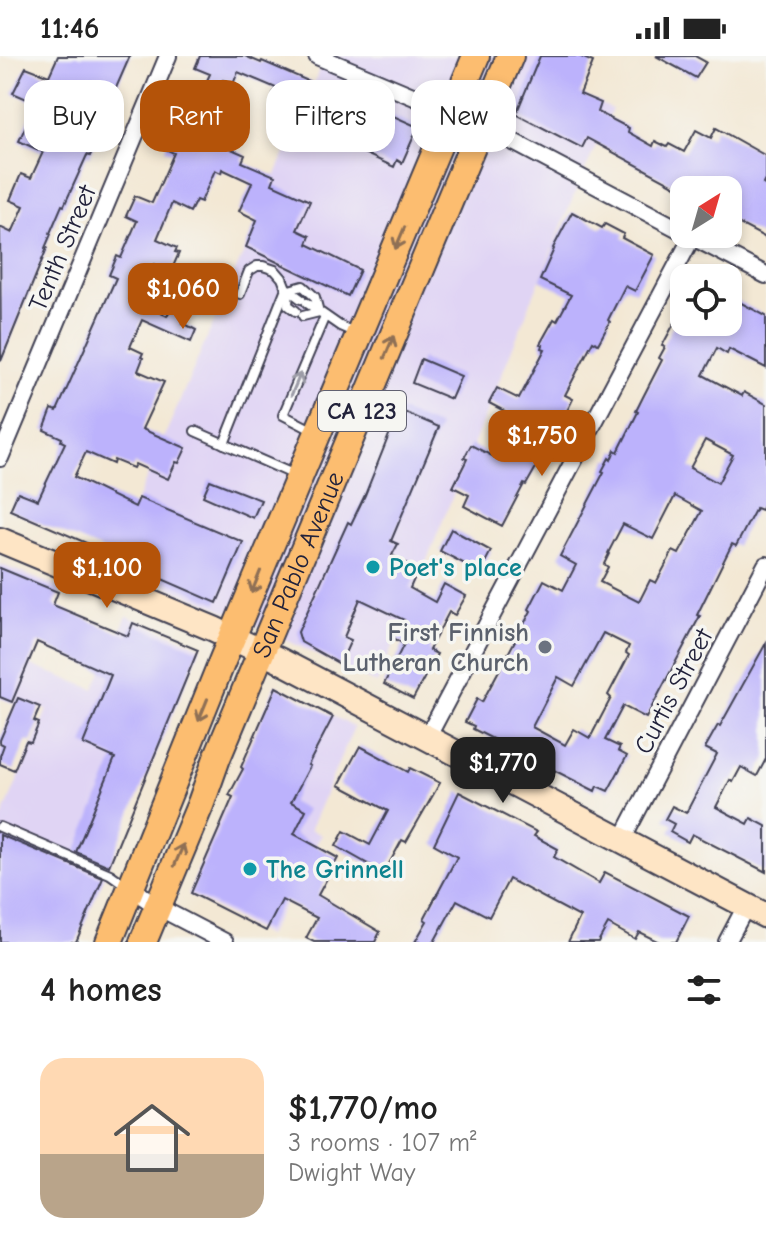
<!DOCTYPE html>
<meta charset="utf-8">
<style>
body{margin:0;font-family:"Comic Neue",sans-serif;background:#f2f2f2;color:#222;height:100vh;display:flex;flex-direction:column;font-size:30px;white-space:nowrap}
*{box-sizing:border-box;margin:0}
p{font-size:26px;color:#767676}
.icon{flex:none;width:44px;height:44px;fill:none;stroke:currentColor;stroke-width:2;stroke-linecap:round;stroke-linejoin:round}
.map{position:relative;height:886px;overflow:hidden}
.sheet{display:flex;flex-direction:column;background:#fff;flex:1}
.sheet>*{flex:none}
.guide{position:absolute;left:24px;top:24px;width:718px;height:72px;display:flex;gap:16px}
.needle{width:52px;rotate:37deg}
.buttons{position:absolute;left:670px;top:120px;display:grid;gap:16px}
.buttons a{display:grid;place-items:center;width:72px;height:72px;border-radius:16px;background:#fff;box-shadow:0 4px 12px #0003;font-size:40px}
.price{position:absolute;translate:-50% -68px;padding:0 18px;border-radius:16px;background:#b45309;color:#fff;font-size:26px;line-height:52px;filter:drop-shadow(0 2px 4px #0008)}
.price::after{content:'';position:absolute;left:50%;top:48px;width:24px;height:18px;margin-left:-12px;background:inherit;clip-path:polygon(0 0,100% 0,50% 100%)}
.price.on{background:#222;color:#fff}
ul{padding:0;list-style:none}
li{display:flex;align-items:center;gap:24px;height:200px;padding:0 40px}
li span{display:grid;place-items:center;flex:none;width:224px;height:160px;border-radius:24px;color:#555}
li>.icon{margin-inline-start:auto}
span .icon{width:96px;height:96px;fill:#fffc;stroke-width:1}
li b{font-size:34px}
h2{display:flex;justify-content:space-between;align-items:center;height:96px;padding:0 40px;font-size:34px}
.chip{padding:0 28px;border-radius:24px;background:#fff;box-shadow:0 4px 12px #0003;font-size:28px;line-height:72px}
.chip.on{background:#b45309;color:#fff}
.status{display:flex;justify-content:space-between;align-items:center;height:56px;padding:0 40px;background:#fff;direction:ltr}
.status svg{height:22px;fill:currentColor}
.map>svg:first-child{display:block}
.built{fill:#e0d4f4}
.building{fill:#bcb2fc;fill-rule:evenodd}
.lines{fill:none;stroke-linecap:round;stroke-linejoin:round}
.lane-casing{stroke:#414052;stroke-width:12}
.street-casing{stroke:#414052;stroke-width:20}
.secondary-casing{stroke:#414052;stroke-width:28}
.primary-casing{stroke:#414052;stroke-width:30}
.lane{stroke:#fff;stroke-width:8}
.street{stroke:#fff;stroke-width:16}
.secondary{stroke:#fee5c5;stroke-width:24}
.primary{stroke:#fcbd6f;stroke-width:26}
.oneway{stroke:#8f7055}
.oneway2{stroke:#9c9ca7}
.culture-dot{fill:#0f9aa8;stroke:#f6f6f2;stroke-width:3}
.worship-dot{fill:#6b7280;stroke:#f6f6f2;stroke-width:3}
.labels{text-anchor:middle;stroke-width:7;stroke-linejoin:round;paint-order:stroke}
.shield{fill:#f6f6f2;stroke:#626272;stroke-width:2}
.shield-label{font-size:24px;font-weight:bold;fill:#22223b}
.street-label{font-size:26px;fill:#22223b;stroke:#f6f6f2}
.culture-label{font-size:26px;font-weight:bold;fill:#0d838f;stroke:#f6f6f2;text-anchor:start}
.worship-label{font-size:26px;font-weight:bold;fill:#5b616d;stroke:#f6f6f2;text-anchor:end}
</style>
<div class="status"><b>11:46</b><svg viewBox="0 0 49 12"><path d="M0 12V9h3v3zM5 12V6h3v6zM10 12V3h3v9zM15 12V0h3v12zM26 1h20v11H26zM47 4h2v5h-2z"/></svg></div>
<div class="map">
<svg width="766" height="886" viewBox="0 0 766 886">
<rect width="100%" height="100%" fill="#f6f6f2"/>
<filter id="ink" filterUnits="userSpaceOnUse"><feTurbulence type="fractalNoise" baseFrequency=".0125" numOctaves="2"/><feDisplacementMap in="SourceGraphic" scale="16" xChannelSelector="R" yChannelSelector="G"/><feConvolveMatrix kernelMatrix="1 2 1 2 8 2 1 2 1" color-interpolation-filters="sRGB"/></filter>
<filter id="wash" filterUnits="userSpaceOnUse"><feTurbulence type="fractalNoise" baseFrequency=".006" numOctaves="4" result="noise"/><feDisplacementMap in="SourceGraphic" scale="32" xChannelSelector="R" yChannelSelector="G"/><feGaussianBlur stdDeviation="1.8" result="paint"/><feColorMatrix in="noise" values="0 0 0 0 0 0 0 0 0 0 0 0 0 0 0 0 0 1.4 0 .05"/><feComposite in="paint" operator="in"/></filter>
<g filter="url(#wash)">
<rect width="100%" height="100%" fill="#f3e8d4"/>
<g class="built">
<polygon points="323,0 541,0 533,20 612,53 572,144 377,628 220,552 110,507 246,191 315,25"/>
<polygon points="0,508 62,533 30,609 94,633 127,560 201,591 77,886 0,886 0,767 47,654 17,641 14,647 0,642"/>
<polygon points="275,629 354,671 310,773 321,779 267,880 188,838"/>
</g>
<g id="blocks">
<g class="building">
<polygon points="58,0 130,0 116,32 111,30 91,75 99,78 90,100 87,99 64,150 62,149 50,177 51,178 45,192 47,192 1,305 0,171 12,177 24,150 10,144 21,118 31,122 43,96 19,85 36,47 13,37 26,11 49,20"/>
<polygon points="200,0 245,0 261,7 262,5 359,47 360,45 418,71 402,107 397,104 394,111 357,94 359,88 344,81 345,77 315,63 317,58 311,54 273,38 276,32 238,16 233,28 223,24 212,50 233,60 220,88 245,99 242,106 275,120 272,128 310,145 297,174 310,180 307,188 360,214 348,240 246,191 257,164 239,155 252,127 222,113 221,117 215,114 201,146 196,144 190,156 172,147 157,183 177,192 175,196 179,197 172,213 168,211 167,214 154,208 138,246 167,260 171,252 187,259 183,267 196,274 191,286 142,264 130,291 143,297 141,301 143,302 138,315 164,326 142,373 186,392 179,407 176,406 168,423 135,408 133,412 114,404 113,408 86,396 74,421 135,451 139,442 243,486 217,547 148,517 149,514 10,454 18,436 38,444 65,387 61,385 62,382 44,374 52,353 57,355 116,222 109,219 117,200 121,202 137,165 126,160 135,140 152,147 174,97 165,93 167,87 165,86 171,72 176,75 178,70 181,71 192,46 196,48 210,18 195,12"/>
<polygon points="540,0 579,0 593,6 580,38 601,47 598,56 629,72 628,76 653,90 655,85 667,91 669,88 684,96 696,74 711,82 716,72 766,100 766,122 763,128 766,130 766,182 728,162 728,134 683,134 587,82 582,92 516,58"/>
<polygon points="656,0 695,0 706,6 696,22"/>
<polygon points="572,156 602,172 605,168 624,178 622,182 654,199 635,235 625,230 608,264 610,266 598,288 593,285 565,339 573,343 559,371 526,429 524,428 502,470 464,450 469,439 453,431 467,403 464,402 471,389 494,401 514,360 489,347 497,332 519,343 545,293 542,292 543,289 540,288 554,263 557,265 571,239 540,224 554,193 553,192"/>
<path d="M728,240L766,260V312L729,293L727,298L717,292L703,319L742,340L744,336L766,348V444L761,454L756,452L736,490L732,488L697,559L700,560L646,662L623,650L605,684L620,691L618,695L627,700L608,735L597,730L595,735L473,673L474,670L465,666L477,643L482,646L531,555L529,553L544,524L563,534L576,509L560,500L604,416L602,415L609,402L611,404L615,394L618,396L638,356L636,355L643,341L662,304L659,302L665,291L662,290L675,266H728ZM705,384L733,399L718,427L690,412ZM675,440L702,455L679,498L673,495L656,527L650,524L639,546L600,526L608,511L604,508L609,498L608,497L623,468L653,483ZM603,577L629,590L626,597L629,599L608,639L611,642L590,682L574,673L565,689L532,671L558,621L574,630Z"/>
<polygon points="421,303 461,320 451,343 412,327"/>
<polygon points="399,354 439,371 391,485 398,488 392,499 418,514 410,532 435,546 444,528 466,540 455,559 449,556 429,594 437,598 413,643 384,628 404,588 393,582 404,564 360,543 344,581 351,584 340,608 301,586 298,576 348,466 351,468 365,439"/>
<polygon points="210,424 261,444 253,462 203,440"/>
<polygon points="451,473 491,495 480,516 440,495"/>
<polygon points="0,512 58,536 53,549 89,564 128,580 133,567 198,594 109,810 76,796 115,702 83,688 111,619 37,586 12,646 0,641"/>
<polygon points="766,587 766,703 757,720 741,711 733,726 730,724 716,751 748,768 751,762 766,770 766,816 692,778 688,786 670,776 674,768 665,763 672,750 686,757 717,698 705,692 718,669 720,670"/>
<polygon points="276,631 333,661 308,709 310,710 291,746 306,754 294,778 338,802 318,839 380,876 375,886 314,886 306,882 317,862 282,844 266,875 191,837 233,741 229,739 243,713 241,711"/>
<polygon points="18,642 40,651 34,665 39,667 31,686 26,685 14,714 0,708 0,700 4,689 0,687 0,684"/>
<polygon points="360,690 408,716 410,712 440,727 406,786 402,784 384,817 336,790 344,775 370,789 388,755 339,729"/>
<polygon points="459,736 537,776 534,780 558,793 554,801 599,827 605,816 689,860 676,886 659,886 639,876 635,883 608,868 598,886 568,886 580,861 509,823 489,861 457,844 434,886 415,886 427,865 424,863 457,801 434,788"/>
<polygon points="0,779 103,822 76,886 0,886"/>
</g>
</g>
</g>
<g filter="url(#ink)">
<use href="#blocks" fill-opacity="0" stroke="#414052" stroke-width="2"/>
<g class="lines">
<defs>
<g id="lane">
<polyline points="289,234 303,230 315,241 319,256"/>
<polyline points="289,234 288,249 296,255"/>
<polyline points="240,238 249,215 257,210 263,210 275,214 282,222 286,232 301,243"/>
<polyline points="307,247 340,270 354,276"/>
<polyline points="303,260 319,256"/>
<polyline points="195,375 295,419"/>
<polyline points="314,375 283,359 325,260"/>
<polyline points="224,388 286,232"/>
<polyline points="0,771 110,818 127,830"/>
</g>
<g id="street">
<polyline points="317,0 429,47 506,82 684,176"/>
<polyline points="687,178 766,219"/>
<polyline points="0,402 168,0"/>
<polyline points="427,682 692,181"/>
<polyline points="622,784 766,509"/>
<polyline points="131,832 158,851 225,886"/>
<polyline points="727,886 746,850"/>
</g>
<polyline id="secondary" points="0,484 214,573 281,605 766,860"/>
<g id="primary">
<polyline points="109,886 223,603 476,0"/>
<path id="s1" d="M143,886L201,747L217,702L510,0"/>
</g>
</defs>
<use href="#lane" class="lane-casing"/>
<use href="#street" class="street-casing"/>
<use href="#secondary" class="secondary-casing"/>
<use href="#primary" class="primary-casing"/>
<use href="#lane" class="lane"/>
<use href="#street" class="street"/>
<use href="#secondary" class="secondary"/>
<use href="#primary" class="primary"/>
</g>
<defs><path id="oneway-shaft" d="M-6 0H5M1.5-3L5.5 0L1.5 3" fill="none" stroke-width="1.6" stroke-linecap="round" stroke-linejoin="round" transform="scale(2)"/></defs>
<g class="oneway">
<use href="#oneway-shaft" transform="translate(400 182) rotate(113)"/>
<use href="#oneway-shaft" transform="translate(389 291) rotate(-67)"/>
<use href="#oneway-shaft" transform="translate(256 526) rotate(112)"/>
<use href="#oneway-shaft" transform="translate(203 654) rotate(112)"/>
<use href="#oneway-shaft" transform="translate(179 799) rotate(-67)"/>
</g>
<use class="oneway2" href="#oneway-shaft" transform="translate(296 328) rotate(-67)"/>
</g>
<g class="culture-dot">
<circle cx="373" cy="511" r="8"/>
<circle cx="250" cy="813" r="8"/>
</g>
<circle class="worship-dot" cx="545" cy="591" r="8"/>
<g class="labels">
<rect class="shield" x="318" y="335" width="88" height="40" rx="6"/>
<g class="shield-label">
<text x="362" y="363">CA 123</text>
</g>
<g class="street-label">
<text transform="translate(62 192) rotate(-67)" y="9">Tenth Street</text>
<text dy="9" stroke="none"><textPath href="#s1" startOffset="408">San Pablo Avenue</textPath></text>
<text transform="translate(673 635) rotate(-62)" y="9">Curtis Street</text>
</g>
<g class="culture-label">
<text x="389" y="520">Poet's place</text>
<text x="266" y="822">The Grinnell</text>
</g>
<g class="worship-label">
<text x="529" y="585">First Finnish<tspan x="529" dy="30">Lutheran Church</tspan></text>
</g>
</g>
</svg>
<div class="buttons">
<a><svg class="needle" viewBox="-14 -14 28 28"><path d="M0-13l5 13h-10z" fill="#e53935"/><path d="M0 13l5-13h-10z" fill="#767676"/></svg></a>
<a><svg class="icon" aria-label="locate" viewBox="0 0 24 24"><circle cx="12" cy="12" r="6"/><path d="M12 2v4M12 18v4M2 12h4M18 12h4"/></svg></a>
</div>
<b class="price" style="left:183px;top:275px">$1,060</b>
<b class="price" style="left:542px;top:422px">$1,750</b>
<b class="price" style="left:107px;top:554px">$1,100</b>
<b class="price on" style="left:503px;top:749px">$1,770</b>
<div class="guide">
<a class="chip">Buy</a>
<a class="chip on">Rent</a>
<a class="chip">Filters</a>
<a class="chip">New</a>
</div>
</div>
<section class="sheet">
<h2>4 homes<svg class="icon" aria-label="filters" viewBox="0 0 24 24"><path d="M4 7h16M4 17h16"/><circle cx="9" cy="7" r="2"/><circle cx="15" cy="17" r="2"/></svg></h2>
<ul>
<li><span style="background:linear-gradient(#ffd9b3 60%,#b9a48a 0)"><svg class="icon" aria-label="home" viewBox="0 0 24 24"><path d="M3 11l9-7 9 7M6 9v11h12V9"/></svg></span><div><b>$1,770/mo</b><p>3 rooms · 107 m²</p><p>Dwight Way</p></div></li>
</ul>
</section>
